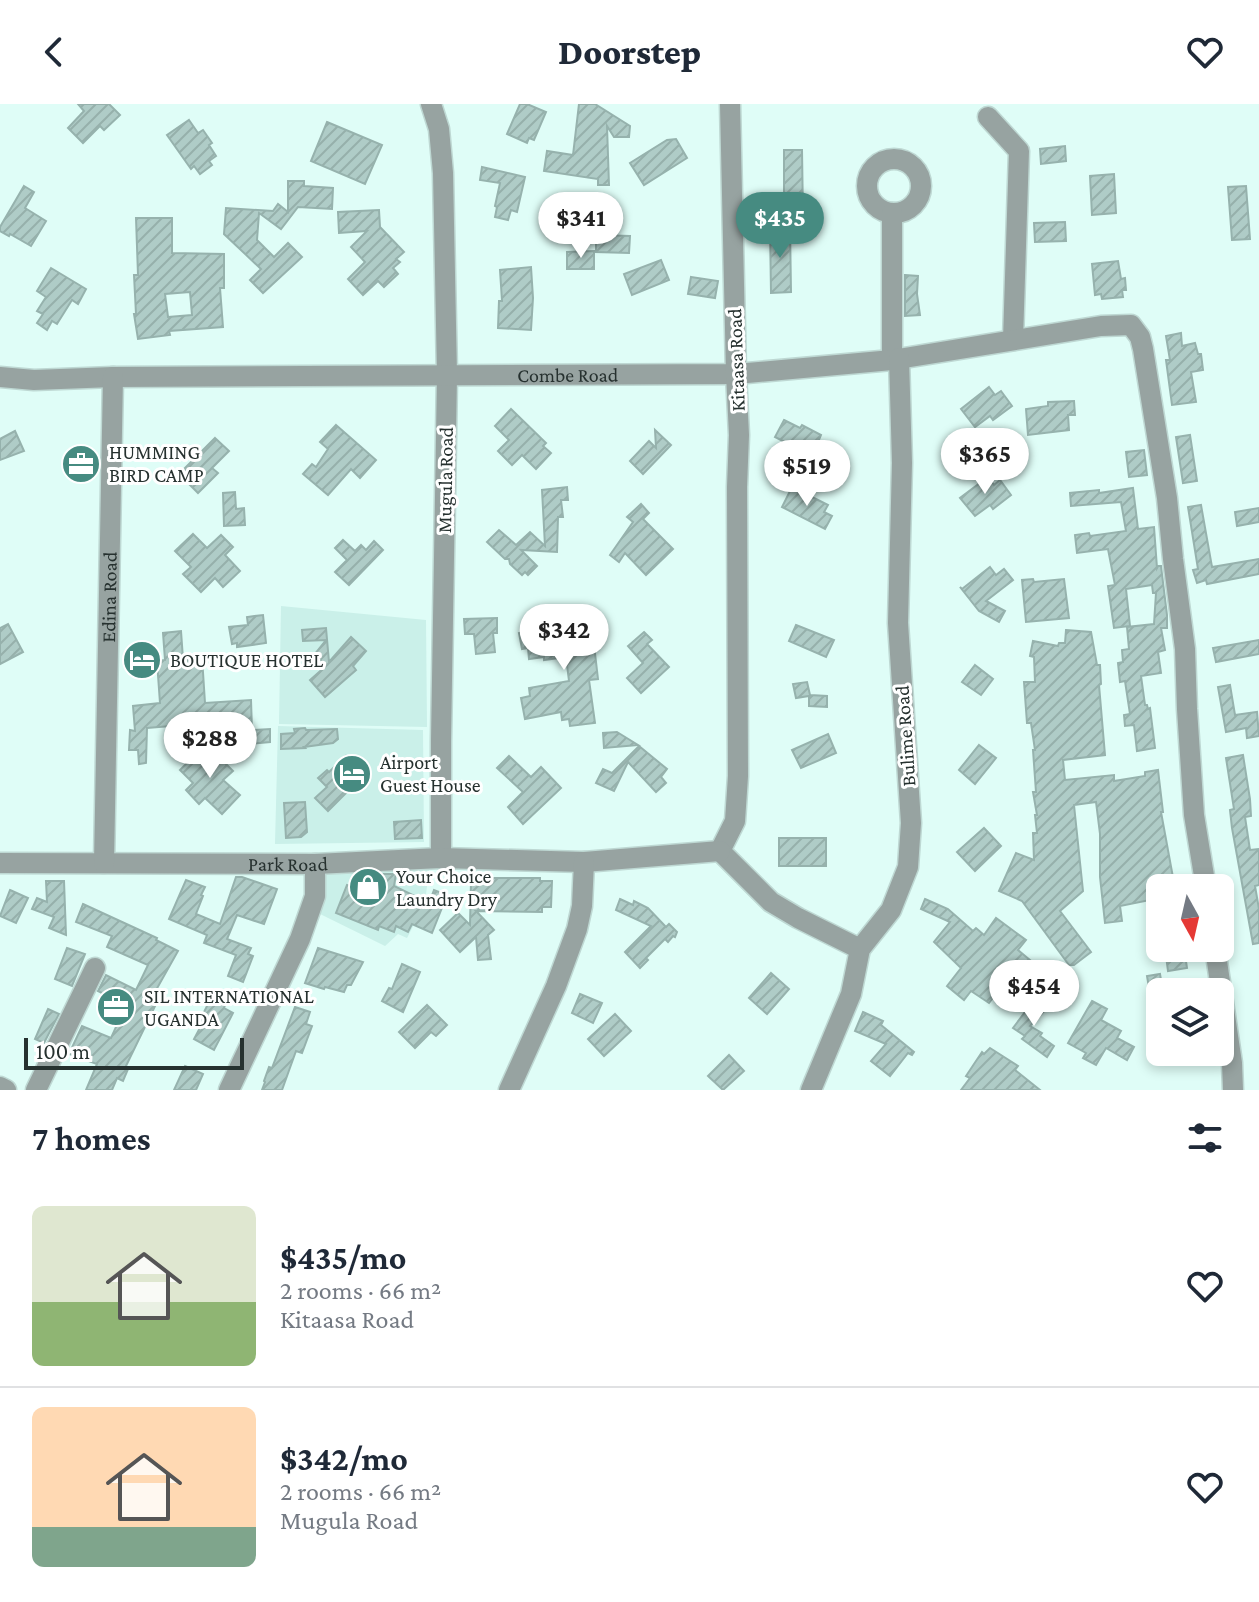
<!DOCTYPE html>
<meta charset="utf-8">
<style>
body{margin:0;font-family:"Crimson Pro",serif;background:#f6f6f7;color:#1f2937;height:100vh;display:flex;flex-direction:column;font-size:30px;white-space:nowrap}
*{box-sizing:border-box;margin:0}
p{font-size:26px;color:#747a83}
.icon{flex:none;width:44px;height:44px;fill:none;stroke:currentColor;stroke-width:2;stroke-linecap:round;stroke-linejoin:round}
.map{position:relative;height:986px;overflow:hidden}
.side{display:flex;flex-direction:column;background:#fff;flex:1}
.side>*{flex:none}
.needle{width:52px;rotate:172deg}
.controls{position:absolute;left:1146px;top:770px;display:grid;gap:16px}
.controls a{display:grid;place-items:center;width:88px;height:88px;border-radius:12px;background:#fff;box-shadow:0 4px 12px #0003;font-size:40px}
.scale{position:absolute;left:24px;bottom:20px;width:220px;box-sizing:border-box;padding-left:8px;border:4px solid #26312f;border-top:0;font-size:22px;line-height:28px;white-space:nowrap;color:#26312f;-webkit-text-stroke:6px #fff;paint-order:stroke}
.price{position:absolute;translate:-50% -68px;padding:0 18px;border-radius:28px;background:#fff;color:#222;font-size:26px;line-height:52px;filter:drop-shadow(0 2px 4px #0008)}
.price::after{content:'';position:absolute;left:50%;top:48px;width:24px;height:18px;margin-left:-12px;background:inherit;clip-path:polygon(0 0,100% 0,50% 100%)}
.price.active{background:#468b81;color:#fff}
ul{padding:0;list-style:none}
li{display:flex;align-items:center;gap:24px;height:200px;padding:0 32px}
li+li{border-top:2px solid #e0e1e3}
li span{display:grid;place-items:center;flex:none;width:224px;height:160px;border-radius:12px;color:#555}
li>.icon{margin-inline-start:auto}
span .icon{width:96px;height:96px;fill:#fffc;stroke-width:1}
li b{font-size:34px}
h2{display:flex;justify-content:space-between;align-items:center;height:96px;padding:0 32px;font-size:34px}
header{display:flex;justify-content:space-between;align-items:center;height:104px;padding:0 32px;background:#fff;font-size:36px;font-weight:800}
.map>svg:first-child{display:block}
.built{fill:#caf0e9}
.building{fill:url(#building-hatch);stroke:#96b2ad;stroke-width:2;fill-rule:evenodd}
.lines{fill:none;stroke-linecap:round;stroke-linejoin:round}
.minor-casing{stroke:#bed8d3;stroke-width:23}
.minor{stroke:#97a3a1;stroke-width:20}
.labels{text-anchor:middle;stroke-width:6;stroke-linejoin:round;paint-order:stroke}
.street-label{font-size:20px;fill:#26312f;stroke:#fff}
.poi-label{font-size:20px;fill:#26312f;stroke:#fff;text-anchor:start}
</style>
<header><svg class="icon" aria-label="back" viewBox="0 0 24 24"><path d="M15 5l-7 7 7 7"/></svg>Doorstep<svg class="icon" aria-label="heart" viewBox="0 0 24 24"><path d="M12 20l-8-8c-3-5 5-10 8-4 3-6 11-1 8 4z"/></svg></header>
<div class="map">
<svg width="1259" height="986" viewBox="0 0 1259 986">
<defs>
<pattern id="building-hatch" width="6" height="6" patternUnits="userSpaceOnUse" patternTransform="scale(2)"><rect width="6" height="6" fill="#afccc7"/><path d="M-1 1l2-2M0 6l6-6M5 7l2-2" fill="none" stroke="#96b0ab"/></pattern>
</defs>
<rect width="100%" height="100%" fill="#dffdf7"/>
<g class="built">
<polygon points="281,502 426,516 427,623 279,620"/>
<polygon points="278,622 423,626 424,738 275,740"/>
<polygon points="429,765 425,799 407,834 398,830 385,842 316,808 326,767"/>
</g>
<g class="building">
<polygon points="78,0 109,0 120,11 104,26 100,22 83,39 68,24 84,7"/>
<polygon points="520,0 527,0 546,8 534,36 529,34 527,39 507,30"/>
<polygon points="579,0 595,0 630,22 629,33 614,33 607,22 609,81 598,81 598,75 544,67 547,47 573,51"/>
<polygon points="189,16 198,29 203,26 212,39 209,41 216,52 209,57 212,61 200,70 194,62 191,65 167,31"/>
<polygon points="327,18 382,41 365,80 311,57"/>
<polygon points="676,35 687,54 644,81 630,59 667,36"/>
<polygon points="1065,42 1066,57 1041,60 1040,45"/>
<polygon points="784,46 802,46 803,112 784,112"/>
<polygon points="482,63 525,73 517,108 511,106 508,116 495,113 497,103 495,102 500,79 480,76"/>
<polygon points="1114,70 1116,109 1092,111 1090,72"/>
<polygon points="288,77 304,77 304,82 333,84 332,105 298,103 281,125 259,109 257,136 274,153 288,139 302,153 263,189 250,176 261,165 224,130 226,104 273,107 278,100 288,108"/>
<polygon points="24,82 34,88 25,104 46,117 31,142 10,130 9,132 0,127 0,123"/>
<polygon points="1246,82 1250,135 1232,136 1228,83"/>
<polygon points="379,106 380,123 404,148 396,155 400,158 393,164 398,170 384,183 378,177 363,191 348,175 365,158 351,143 367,127 339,129 338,108"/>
<path d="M136,114H172V149L224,150V184H220L223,223L169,227L170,231L138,235L134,210H136L134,171H138ZM190,188L192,211L168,213L165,190Z"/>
<polygon points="1065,118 1066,137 1035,138 1034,119"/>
<polygon points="770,123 790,123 791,188 771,189"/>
<polygon points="596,131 630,132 629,149 596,148"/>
<polygon points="594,147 594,165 567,165 567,148"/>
<polygon points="661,156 669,176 632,191 624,170"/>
<polygon points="1118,157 1121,175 1125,174 1126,186 1122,186 1123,193 1102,195 1101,190 1095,191 1092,160"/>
<polygon points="531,163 533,194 531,226 498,224 499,197 502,197 500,166"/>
<polygon points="51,164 86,185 78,200 72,196 57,220 52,217 47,226 37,219 43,210 37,207 46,193 37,187"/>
<polygon points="905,171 918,172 917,190 920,211 905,212"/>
<polygon points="691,173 718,177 715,194 688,190"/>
<polygon points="1181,229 1182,242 1195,239 1198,250 1201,250 1203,266 1191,268 1196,298 1172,301 1166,256 1170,256 1166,232"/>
<polygon points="989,283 995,291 1001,287 1012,302 993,316 990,312 975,323 961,305"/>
<polygon points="1074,297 1075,311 1068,311 1069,326 1028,331 1026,305 1048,302 1048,298"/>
<polygon points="511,305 546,339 543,342 551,349 536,365 522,351 512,361 498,347 509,336 495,322"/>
<polygon points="784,316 800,324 802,321 821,331 818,338 825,342 819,355 815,353 801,381 788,374 803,347 775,333"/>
<polygon points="336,321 376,356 360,374 351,365 328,391 303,370 312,360 316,363 328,345 320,338"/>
<polygon points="655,326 671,341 643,370 630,357 649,337 656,344"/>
<polygon points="15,327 24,347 0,356 0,335"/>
<polygon points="1190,331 1197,377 1183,379 1176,333"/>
<polygon points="215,334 229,347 212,364 218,369 198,389 179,370"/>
<polygon points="1144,346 1147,371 1129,373 1126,348"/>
<polygon points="988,373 994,381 1000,376 1011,391 993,405 990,401 975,412 960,394"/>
<polygon points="567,383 568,396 561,396 563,413 558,413 557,448 521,446 537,462 528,471 525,468 522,471 510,460 509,455 505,455 487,438 499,426 516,441 530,428 545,442 542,386"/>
<polygon points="792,383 828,401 824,408 832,412 825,425 782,403"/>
<polygon points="1133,384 1138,425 1154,423 1157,464 1158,462 1161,462 1167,511 1167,524 1161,524 1165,546 1158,548 1161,569 1141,572 1145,601 1147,601 1148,605 1150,604 1155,644 1137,647 1134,621 1125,622 1124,611 1130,610 1125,577 1120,578 1118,559 1123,558 1122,546 1129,545 1127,523 1154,520 1156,489 1153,489 1152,481 1126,485 1130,522 1114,524 1108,482 1115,481 1108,445 1077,449 1075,431 1089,429 1090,432 1126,427 1121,398 1071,402 1070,389 1099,386 1099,389"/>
<polygon points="235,388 236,405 244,404 245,421 224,422 223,389"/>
<polygon points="641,400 649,409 643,415 673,445 646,471 625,449 619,458 610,451 633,418 627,413"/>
<polygon points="1201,401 1212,463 1259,455 1259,470 1207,480 1206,476 1197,479 1193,466 1198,465 1188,403"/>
<polygon points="1259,404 1259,418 1237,422 1235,408"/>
<polygon points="193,430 207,444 221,431 233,443 225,451 240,467 223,483 215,474 201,488 183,470 191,463 175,447"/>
<polygon points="343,436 355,447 361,441 366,446 374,437 383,446 349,481 335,468 347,456 335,444"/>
<polygon points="990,463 996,471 1004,465 1013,476 986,497 1005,507 999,518 979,507 960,483 962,485"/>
<polygon points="1033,475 1034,478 1064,475 1069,514 1026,518 1022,476"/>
<polygon points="263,511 266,539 237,543 237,539 232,540 229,523 248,521 247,513"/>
<polygon points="497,514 497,529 493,529 495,548 476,550 474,530 465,530 464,515"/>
<polygon points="591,515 598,575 589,576 595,619 570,622 569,615 562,616 561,608 525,615 521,594 530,592 529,584 569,577 566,553 544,556 544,553 529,555 528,544 522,545 519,529 563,523 563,519"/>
<polygon points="8,520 23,548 0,560 0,524"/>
<polygon points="796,521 834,536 826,553 789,537"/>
<polygon points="326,524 329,558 351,533 366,547 353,562 356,566 325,593 310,576 327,561 314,551 326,536 303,537 302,526"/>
<polygon points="1066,526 1091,528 1097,561 1100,561 1101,580 1099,581 1105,651 1063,656 1065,676 1114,671 1114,677 1145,672 1145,668 1158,666 1163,708 1161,708 1174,779 1160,781 1160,794 1120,802 1122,817 1105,819 1100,773 1100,730 1096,698 1074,701 1083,787 1060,807 1091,848 1074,861 1069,861 1022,797 999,787 1016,749 1034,756 1033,729 1037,729 1035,711 1037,711 1033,688 1036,688 1033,646 1035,646 1031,619 1027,619 1024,578 1035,578 1034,553 1030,552 1033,537 1058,542 1059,539 1065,539"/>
<polygon points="181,527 183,555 202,553 205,599 251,596 252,626 270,625 270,638 237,641 235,620 203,622 204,638 184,639 183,621 147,624 146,659 139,660 138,646 129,646 130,626 135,627 133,602 160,599 157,557 165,556 163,529"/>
<polygon points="644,528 652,536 647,540 669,563 641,589 627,574 643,559 628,542"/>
<polygon points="1259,536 1259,550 1216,558 1213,544"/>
<polygon points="975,561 993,575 981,591 962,578"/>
<polygon points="807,578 810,591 827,592 827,603 809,602 809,592 796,594 793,580"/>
<polygon points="1230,581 1235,611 1257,608 1259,632 1247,634 1246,624 1226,628 1218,583"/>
<polygon points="305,624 306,626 337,625 338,635 333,639 304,643 305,644 281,645 281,630 295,629 294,625"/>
<polygon points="617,628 638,641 604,644 603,629"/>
<polygon points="828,630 836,649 801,664 792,646"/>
<polygon points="206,640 233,667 223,676 240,691 222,710 205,694 199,700 186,686 193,679 180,666"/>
<polygon points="979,641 996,654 975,680 959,666"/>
<polygon points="639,642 667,665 661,673 666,679 656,688 628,658 614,687 596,679 603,665 612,669"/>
<polygon points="1243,651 1250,695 1251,712 1245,713 1250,746 1259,745 1259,781 1255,782 1259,805 1259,839 1253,840 1232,724 1230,706 1234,705 1226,654"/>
<polygon points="346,652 361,667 353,676 356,679 328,707 315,694 327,683 318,674 327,666 329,668"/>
<polygon points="509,652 531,673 541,663 561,684 523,720 508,703 523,688 497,664"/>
<polygon points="305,698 307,728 301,733 286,734 284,699"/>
<polygon points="421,716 422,734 395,735 394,718"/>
<polygon points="984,724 1001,742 975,767 957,748"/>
<rect x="779" y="734" width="47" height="28"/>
<polygon points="383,770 396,770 394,782 429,799 434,786 447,791 432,829 412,820 408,828 396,822 394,828 379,822 378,826 336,809 347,781 350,782 352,778 382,788"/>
<polygon points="236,773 242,773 277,785 264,820 237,811 227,835 251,844 248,850 253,852 243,878 228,872 236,851 204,839 207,831 169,815 186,776 205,783 201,791 203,792 196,810 220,820"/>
<polygon points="483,774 540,774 540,777 552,777 551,803 542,803 542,808 476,807 494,826 488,831 491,855 478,856 476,833 460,848 440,826 458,809 470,821 471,777 483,777"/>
<polygon points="46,777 64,777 66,831 49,824 54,813 32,805 37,794 47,798"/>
<polygon points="10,786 28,794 16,819 0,812"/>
<polygon points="620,795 633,801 634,797 648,804 666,823 669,820 677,828 675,833 673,832 668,838 665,835 646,854 648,856 640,864 625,848 651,822 616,806"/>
<polygon points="925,795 948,805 973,827 976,824 984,831 996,814 1026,836 1018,846 1036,861 1027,871 1017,863 989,899 971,887 964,896 947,882 961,864 934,838 950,818 921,805"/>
<polygon points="83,800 157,834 156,836 178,847 151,895 157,898 125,964 128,965 123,977 117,974 112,986 86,986 97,960 69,950 82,922 111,934 126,901 98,887 106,871 136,886 148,861 107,843 112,832 76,818"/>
<polygon points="67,844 85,850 72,882 55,875"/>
<polygon points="318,844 363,858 351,881 347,881 344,888 325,883 324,885 305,879"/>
<polygon points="1165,844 1184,844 1187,864 1168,867"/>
<polygon points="402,860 420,868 403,908 382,897 389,884 392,885"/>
<polygon points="771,869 789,885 767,910 749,894"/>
<polygon points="1160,870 1163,888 1160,888 1160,913 1154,913 1147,872"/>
<polygon points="580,890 602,899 593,919 572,909"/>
<polygon points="211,894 225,901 224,904 233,909 214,946 194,935 202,920 199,918"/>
<polygon points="1034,896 1039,896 1047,904 1030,922 1042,929 1040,932 1054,942 1047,953 1022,935 1025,932 1013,924"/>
<polygon points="1092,897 1107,905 1101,916 1121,927 1117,934 1134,943 1127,956 1106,944 1096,961 1083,954 1086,949 1068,939"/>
<polygon points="427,901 447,921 436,932 431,928 415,944 399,928"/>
<polygon points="295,903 310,908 306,920 312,922 302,949 296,947 282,986 262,986 265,978 264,977 269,963 272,964"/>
<polygon points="48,905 59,910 44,939 35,935"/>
<polygon points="863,908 883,917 881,921 914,948 912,951 908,949 890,972 871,957 886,940 855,927"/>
<polygon points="615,910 631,927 604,952 588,935"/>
<polygon points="990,944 1018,962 1015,966 1040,986 961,986 970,974 966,972 982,948 984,950"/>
<polygon points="729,951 744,967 723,986 708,972"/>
<polygon points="185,962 203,970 196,986 174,986"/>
</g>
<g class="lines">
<defs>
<g id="minor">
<polyline points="431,0 439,25 443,69 447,271 441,637 441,754"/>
<polyline points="988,13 1019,47 1013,236"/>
<circle cx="894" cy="82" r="27"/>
<polyline points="892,109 892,256"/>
<path id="s1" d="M0,273L34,276L113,273L736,270L892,256L1101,222L1131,221L1140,233L1143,245L1167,394L1173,455L1185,545L1187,605L1194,711L1206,784"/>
<polyline points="720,747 735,717 738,672 737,383 739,331 736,270 730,0"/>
<polyline points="720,747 771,798 798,814 860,845"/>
<path id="s2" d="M0,759L315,760L441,754L584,758L720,747"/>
<path id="s3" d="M104,759L113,273"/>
<polyline points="1215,844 1232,959 1233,986"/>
<polyline points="0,983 6,986"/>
<polyline points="36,986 95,864"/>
<polyline points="229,986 300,835 315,792 315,760"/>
<polyline points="509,986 556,882 577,825 582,802 584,758"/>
<polyline points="811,986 851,890 860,845 891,806 908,763 911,719 898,519 902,359 899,254"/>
</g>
</defs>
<use href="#minor" class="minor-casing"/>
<use href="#minor" class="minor"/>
</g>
<defs>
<symbol id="office-disc" viewBox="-11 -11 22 22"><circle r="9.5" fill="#468b81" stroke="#fff"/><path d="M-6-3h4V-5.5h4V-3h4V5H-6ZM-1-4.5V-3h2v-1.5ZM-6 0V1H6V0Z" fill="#fff"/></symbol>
<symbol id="hotel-disc" viewBox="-11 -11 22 22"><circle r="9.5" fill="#468b81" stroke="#fff"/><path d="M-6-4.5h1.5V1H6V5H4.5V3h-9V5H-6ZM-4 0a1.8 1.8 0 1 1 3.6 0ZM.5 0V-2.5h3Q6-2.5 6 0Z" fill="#fff"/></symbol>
<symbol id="shop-disc" viewBox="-11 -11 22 22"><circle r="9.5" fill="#468b81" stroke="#fff"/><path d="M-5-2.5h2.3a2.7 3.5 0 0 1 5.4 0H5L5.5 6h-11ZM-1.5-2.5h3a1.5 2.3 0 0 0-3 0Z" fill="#fff"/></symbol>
</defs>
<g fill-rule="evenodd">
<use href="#office-disc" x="59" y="338" width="44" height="44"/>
<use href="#hotel-disc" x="120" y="534" width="44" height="44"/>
<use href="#hotel-disc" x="330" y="648" width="44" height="44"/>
<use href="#shop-disc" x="346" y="761" width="44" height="44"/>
<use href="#office-disc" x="94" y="881" width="44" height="44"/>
</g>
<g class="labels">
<g class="street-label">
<text transform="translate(736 256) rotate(-92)" y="7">Kitaasa Road</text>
<text dy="7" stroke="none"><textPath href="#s1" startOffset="568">Combe Road</textPath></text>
<text transform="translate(445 376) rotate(-89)" y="7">Mugula Road</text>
<text dy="7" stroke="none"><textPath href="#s3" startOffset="266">Edina Road</textPath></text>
<text transform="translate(905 632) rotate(-94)" y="7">Bulime Road</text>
<text dy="7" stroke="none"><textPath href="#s2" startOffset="288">Park Road</textPath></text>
</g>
<g class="poi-label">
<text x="109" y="355">HUMMING<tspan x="109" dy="23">BIRD CAMP</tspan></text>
<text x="170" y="563">BOUTIQUE HOTEL</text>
<text x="380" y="665">Airport<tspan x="380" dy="23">Guest House</tspan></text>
<text x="396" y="779">Your Choice<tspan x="396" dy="23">Laundry Dry</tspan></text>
<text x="144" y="899">SIL INTERNATIONAL<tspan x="144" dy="23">UGANDA</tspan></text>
</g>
</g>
</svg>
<div class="controls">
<a><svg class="needle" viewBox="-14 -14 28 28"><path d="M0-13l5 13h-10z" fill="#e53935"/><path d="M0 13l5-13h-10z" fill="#747a83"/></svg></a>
<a><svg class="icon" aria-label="layers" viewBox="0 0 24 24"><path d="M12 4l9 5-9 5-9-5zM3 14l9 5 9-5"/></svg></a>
</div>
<div class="scale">100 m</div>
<b class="price" style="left:581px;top:156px">$341</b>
<b class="price active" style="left:780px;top:156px">$435</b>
<b class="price" style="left:985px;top:392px">$365</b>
<b class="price" style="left:807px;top:404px">$519</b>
<b class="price" style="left:564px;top:568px">$342</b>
<b class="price" style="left:210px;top:676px">$288</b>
<b class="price" style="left:1034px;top:924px">$454</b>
</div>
<section class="side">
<h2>7 homes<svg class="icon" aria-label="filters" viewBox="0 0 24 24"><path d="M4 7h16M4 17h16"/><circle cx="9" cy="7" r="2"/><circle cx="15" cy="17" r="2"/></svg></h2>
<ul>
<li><span style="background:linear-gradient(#dfe7d0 60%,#8fb573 0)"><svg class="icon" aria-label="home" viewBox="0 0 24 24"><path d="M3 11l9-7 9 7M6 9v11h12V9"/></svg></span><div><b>$435/mo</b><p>2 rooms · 66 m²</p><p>Kitaasa Road</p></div><svg class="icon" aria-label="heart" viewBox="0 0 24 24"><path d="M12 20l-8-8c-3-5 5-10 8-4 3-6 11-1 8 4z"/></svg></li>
<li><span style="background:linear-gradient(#ffd9b3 75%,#7fa58c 0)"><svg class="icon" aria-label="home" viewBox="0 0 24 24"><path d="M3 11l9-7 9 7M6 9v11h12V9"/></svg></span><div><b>$342/mo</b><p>2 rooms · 66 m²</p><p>Mugula Road</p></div><svg class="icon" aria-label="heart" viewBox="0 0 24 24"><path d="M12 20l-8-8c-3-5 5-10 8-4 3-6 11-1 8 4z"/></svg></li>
</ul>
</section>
